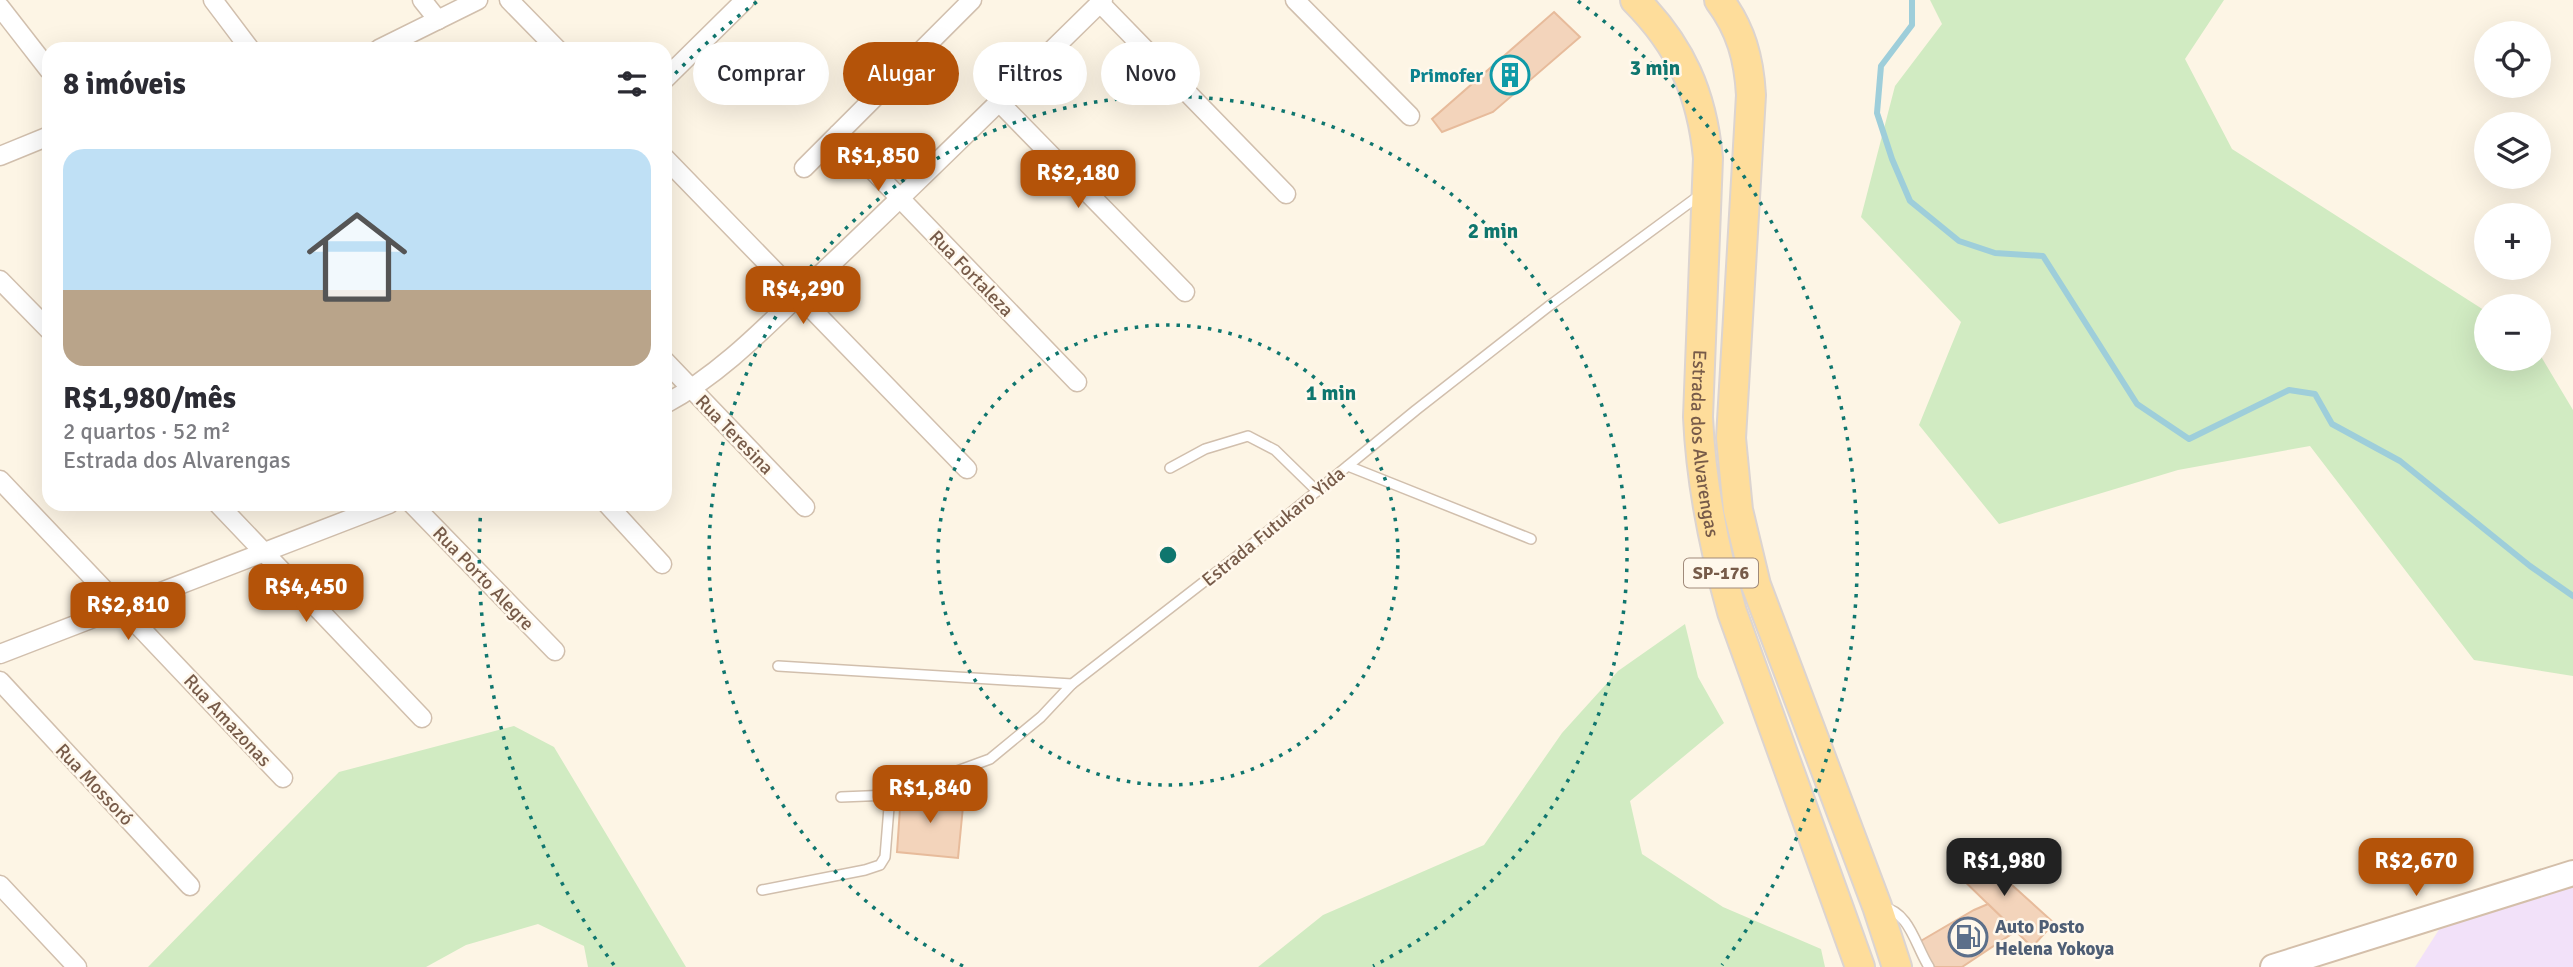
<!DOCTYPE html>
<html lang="pt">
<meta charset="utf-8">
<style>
body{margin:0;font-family:Signika,sans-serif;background:#f7f7f7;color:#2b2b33;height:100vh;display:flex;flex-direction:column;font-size:26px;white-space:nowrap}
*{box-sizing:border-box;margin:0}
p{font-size:23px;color:#7c7c81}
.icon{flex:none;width:38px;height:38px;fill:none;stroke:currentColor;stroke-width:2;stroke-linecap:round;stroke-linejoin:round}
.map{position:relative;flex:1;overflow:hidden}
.side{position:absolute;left:42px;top:42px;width:630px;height:469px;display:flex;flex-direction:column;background:#fff;border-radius:21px;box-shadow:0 7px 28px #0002}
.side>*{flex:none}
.top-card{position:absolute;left:693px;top:42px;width:665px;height:63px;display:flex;gap:14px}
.buttons{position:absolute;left:2474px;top:21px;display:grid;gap:14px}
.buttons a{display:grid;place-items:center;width:77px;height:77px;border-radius:50%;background:#fff;box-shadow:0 7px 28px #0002;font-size:35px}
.price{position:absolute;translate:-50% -60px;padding:0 16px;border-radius:14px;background:#b45309;color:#fff;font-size:23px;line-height:46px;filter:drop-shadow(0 2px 4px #0008)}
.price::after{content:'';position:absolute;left:50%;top:42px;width:21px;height:16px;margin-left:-10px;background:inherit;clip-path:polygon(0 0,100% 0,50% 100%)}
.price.selected{background:#222;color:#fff}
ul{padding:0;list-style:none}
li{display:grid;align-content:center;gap:14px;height:371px;padding:0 21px}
li span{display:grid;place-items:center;height:217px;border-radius:21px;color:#555}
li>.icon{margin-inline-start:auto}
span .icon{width:126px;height:126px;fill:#fffc;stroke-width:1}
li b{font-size:30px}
h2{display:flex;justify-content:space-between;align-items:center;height:84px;padding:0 21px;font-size:30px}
.pill{padding:0 24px;border-radius:32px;background:#fff;box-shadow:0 7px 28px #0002;font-size:24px;line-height:63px}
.pill.selected{background:#b45309;color:#fff}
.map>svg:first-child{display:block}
.education{fill:#f2e1f9}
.green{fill:#d1ebc2}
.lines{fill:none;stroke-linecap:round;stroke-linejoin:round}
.stream{stroke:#9eceda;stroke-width:6}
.building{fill:#f3d4bb;stroke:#e7bb9b;stroke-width:2}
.lane-casing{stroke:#d1bfad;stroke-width:12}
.street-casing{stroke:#d1bfad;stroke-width:21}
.secondary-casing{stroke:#d4bfaa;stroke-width:28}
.primary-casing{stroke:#dcd4d0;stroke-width:32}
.lane{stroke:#fff;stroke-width:9}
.street{stroke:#fff;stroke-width:18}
.secondary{stroke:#fff;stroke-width:24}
.primary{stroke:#fedd9b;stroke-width:28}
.ring{fill:none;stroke:#0f766e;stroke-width:3.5;stroke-dasharray:3.5 7}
.labels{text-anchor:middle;stroke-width:5;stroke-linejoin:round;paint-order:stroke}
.shield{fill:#fff8ec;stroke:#a08a7a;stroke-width:2}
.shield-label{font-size:18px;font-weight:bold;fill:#775b49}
.culture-label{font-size:19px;font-weight:bold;fill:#0d838f;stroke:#fff8ec;text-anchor:end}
.street-label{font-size:19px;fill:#775b49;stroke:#fff8ec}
.service-label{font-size:19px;font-weight:bold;fill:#4e5e75;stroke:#fff8ec;text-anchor:start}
.centre{fill:#0f766e;stroke:#fff8ec;stroke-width:3.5}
.ring-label{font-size:21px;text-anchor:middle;font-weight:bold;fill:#0f766e;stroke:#fff8ec;stroke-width:5;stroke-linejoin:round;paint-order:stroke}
</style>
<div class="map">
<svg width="2573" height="967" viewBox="0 0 2573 967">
<rect width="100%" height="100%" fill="#fdf5e5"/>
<polygon class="education" points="2573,886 2573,967 2415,967 2440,928"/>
<g class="green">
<polygon points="1930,0 2224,0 2185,59 2232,149 2487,312 2487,359 2539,359 2539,353 2573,410 2573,676 2474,660 2310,446 2178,470 1999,524 1919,425 1961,322 1861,217 1895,86 1942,24"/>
<polygon points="1685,624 1698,677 1724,723 1630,801 1642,854 1723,907 1821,949 1825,967 1258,967 1323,915 1484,845 1562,733 1618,671"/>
<polygon points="514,726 554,747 686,967 588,967 584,946 538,924 466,945 426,967 148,967 339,772"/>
</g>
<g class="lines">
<polyline class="stream" points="1912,0 1912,25 1881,66 1877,113 1892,159 1910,201 1959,241 1995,253 2043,256 2137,404 2189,439 2289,390 2315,394 2332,424 2400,461 2530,566 2573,596"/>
</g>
<g class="building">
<polygon points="1554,12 1580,37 1493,112 1442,132 1432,119"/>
<polygon points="901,794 964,796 958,858 897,852"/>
<polygon points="1972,849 2054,923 2032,947 1953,870"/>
<polygon points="1988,904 2016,931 1962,967 1934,967 1919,942 1974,910"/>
</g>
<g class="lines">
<defs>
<g id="lane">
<polyline points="1348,466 1531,539"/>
<polyline points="1170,468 1205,449 1248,436 1275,450 1317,491"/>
<polyline points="778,666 1072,684 1245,550 1416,410 1549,306 1700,195"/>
<polyline points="841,797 890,795"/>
<polyline points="762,890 865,870 880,865 885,857 890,795 898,785 909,781 946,775 990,759 1041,717 1072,684"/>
<path d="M1882,907C1910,912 1915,945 1929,967"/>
</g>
<g id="street">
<polyline points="213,0 250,49"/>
<polyline points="422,0 438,20"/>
<polyline points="509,0 557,49"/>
<polyline points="1295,0 1410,116"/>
<polyline points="1100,3 1286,194"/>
<polyline points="0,7 49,70"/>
<polyline points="379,49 478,0"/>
<polyline points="665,79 745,0"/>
<polyline points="998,101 1185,292"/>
<polyline points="838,134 1077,382"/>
<polyline points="0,156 49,136"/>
<polyline points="665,158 967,469"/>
<polyline points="804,168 972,0"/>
<polyline points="0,280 49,330"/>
<polyline points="665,361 805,507"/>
<path d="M665,404C725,372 774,318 824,271C918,182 1010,91 1103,0"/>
<polyline points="0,480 283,778"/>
<polyline points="218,504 422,718"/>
<polyline points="412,504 555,651"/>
<polyline points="607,504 662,564"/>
<polyline points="0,654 389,504"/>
<polyline points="0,681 190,886"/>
<polyline points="0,885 77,967"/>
</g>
<polyline id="secondary" points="2273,967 2573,873"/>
<g id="primary">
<path id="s1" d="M1635,0C1681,46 1702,94 1708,158L1698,417C1701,484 1714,548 1732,612L1860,967"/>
<path d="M1719,0C1741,29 1749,59 1751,95L1731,438L1738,510L1756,585L1877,906L1897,967"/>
</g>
</defs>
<use href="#lane" class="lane-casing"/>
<use href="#street" class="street-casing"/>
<use href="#secondary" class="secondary-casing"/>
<use href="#primary" class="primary-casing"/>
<use href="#lane" class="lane"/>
<use href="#street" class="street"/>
<use href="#secondary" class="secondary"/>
<use href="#primary" class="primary"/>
</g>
<g class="ring">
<circle cx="1168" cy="555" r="230"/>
<path d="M963 966A459 459 0 1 1 1373 966"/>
<path d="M614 965A689 689 0 0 1 481 507M668 81A689 689 0 0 1 758 1M1578 1A689 689 0 0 1 1722 965"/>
</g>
<defs>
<symbol id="building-ring" viewBox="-11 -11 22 22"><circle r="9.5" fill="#fff8ec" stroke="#0f9aa8" stroke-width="1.5"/><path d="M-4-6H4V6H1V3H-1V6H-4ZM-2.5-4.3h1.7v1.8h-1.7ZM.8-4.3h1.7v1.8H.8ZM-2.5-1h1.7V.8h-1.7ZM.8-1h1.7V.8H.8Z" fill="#0f9aa8"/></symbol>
<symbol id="fuel-ring" viewBox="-11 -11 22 22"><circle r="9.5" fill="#fff8ec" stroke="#5c6f8a" stroke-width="1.5"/><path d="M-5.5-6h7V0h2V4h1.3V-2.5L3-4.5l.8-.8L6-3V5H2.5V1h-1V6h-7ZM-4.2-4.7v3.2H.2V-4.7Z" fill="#5c6f8a"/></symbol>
</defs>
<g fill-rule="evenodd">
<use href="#building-ring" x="1488" y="53" width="44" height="44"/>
<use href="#fuel-ring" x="1946" y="915" width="44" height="44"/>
</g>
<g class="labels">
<rect class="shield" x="1684" y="558.5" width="74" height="29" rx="5"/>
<g class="shield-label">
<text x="1721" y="579">SP-176</text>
</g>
<g class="culture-label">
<text x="1483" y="82">Primofer</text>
</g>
<g class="street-label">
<text transform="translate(972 273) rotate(46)" y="7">Rua Fortaleza</text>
<text transform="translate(735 434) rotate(46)" y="7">Rua Teresina</text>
<text dy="7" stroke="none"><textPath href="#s1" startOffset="464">Estrada dos Alvarengas</textPath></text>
<text transform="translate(1273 526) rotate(-39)" y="7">Estrada Futukaro Yida</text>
<text transform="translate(484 578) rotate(46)" y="7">Rua Porto Alegre</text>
<text transform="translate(228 720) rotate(47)" y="7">Rua Amazonas</text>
<text transform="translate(95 784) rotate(47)" y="7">Rua Mossoró</text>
</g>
<g class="service-label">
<text x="1995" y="933">Auto Posto<tspan x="1995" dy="22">Helena Yokoya</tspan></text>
</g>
</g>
<circle cx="1168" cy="555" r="10" class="centre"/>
<g class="ring-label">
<text x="1655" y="75">3 min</text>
<text x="1493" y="238">2 min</text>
<text x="1331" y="400">1 min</text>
</g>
</svg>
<div class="buttons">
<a><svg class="icon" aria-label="locate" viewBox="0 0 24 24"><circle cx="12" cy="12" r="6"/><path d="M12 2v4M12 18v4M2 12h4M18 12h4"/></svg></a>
<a><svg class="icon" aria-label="layers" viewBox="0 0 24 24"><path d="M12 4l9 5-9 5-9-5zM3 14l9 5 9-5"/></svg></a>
<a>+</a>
<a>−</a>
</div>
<b class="price" style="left:878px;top:193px">R$1,850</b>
<b class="price" style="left:1078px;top:210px">R$2,180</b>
<b class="price" style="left:803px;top:326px">R$4,290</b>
<b class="price" style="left:306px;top:624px">R$4,450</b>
<b class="price" style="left:128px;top:642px">R$2,810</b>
<b class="price" style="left:930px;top:825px">R$1,840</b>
<b class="price selected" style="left:2004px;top:898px">R$1,980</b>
<b class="price" style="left:2416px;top:898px">R$2,670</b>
<div class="top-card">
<a class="pill">Comprar</a>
<a class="pill selected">Alugar</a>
<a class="pill">Filtros</a>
<a class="pill">Novo</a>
</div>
<section class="side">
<h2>8 imóveis<svg class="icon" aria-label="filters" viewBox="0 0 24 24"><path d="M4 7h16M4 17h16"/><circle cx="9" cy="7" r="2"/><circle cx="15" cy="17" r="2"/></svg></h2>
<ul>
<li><span style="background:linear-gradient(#bfe0f5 65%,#b9a48a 0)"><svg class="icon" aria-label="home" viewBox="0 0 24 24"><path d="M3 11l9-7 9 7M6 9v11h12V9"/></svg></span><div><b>R$1,980/mês</b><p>2 quartos · 52 m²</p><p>Estrada dos Alvarengas</p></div></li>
</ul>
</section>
</div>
